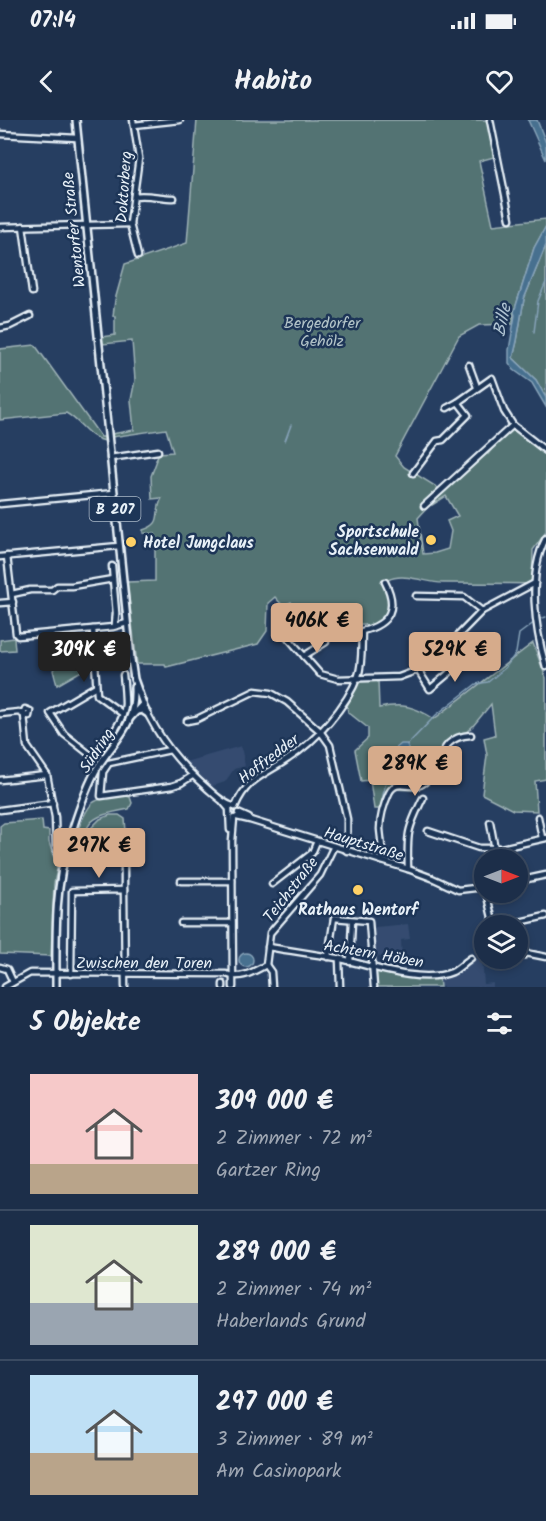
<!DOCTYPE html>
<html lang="de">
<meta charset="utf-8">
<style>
body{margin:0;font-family:Kalam,sans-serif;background:#293a53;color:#f1f3f6;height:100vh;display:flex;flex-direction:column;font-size:22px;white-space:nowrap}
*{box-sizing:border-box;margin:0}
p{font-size:20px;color:#a0a8b4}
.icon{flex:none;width:33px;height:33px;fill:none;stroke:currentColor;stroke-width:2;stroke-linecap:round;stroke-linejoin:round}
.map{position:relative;height:867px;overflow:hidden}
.panel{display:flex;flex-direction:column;background:#1c2e49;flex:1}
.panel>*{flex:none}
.needle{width:39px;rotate:90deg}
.controls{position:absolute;left:474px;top:729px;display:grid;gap:12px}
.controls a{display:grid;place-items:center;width:54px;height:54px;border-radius:50%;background:#1c2e49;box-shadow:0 3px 9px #0003,0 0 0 2px #3a4a61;font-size:30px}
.price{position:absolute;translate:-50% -51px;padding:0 14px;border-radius:6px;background:#d6ab8b;color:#111;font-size:20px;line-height:39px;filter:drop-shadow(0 2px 3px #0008)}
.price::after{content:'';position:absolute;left:50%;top:36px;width:18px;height:14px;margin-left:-9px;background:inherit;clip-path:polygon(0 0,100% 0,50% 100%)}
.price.current{background:#222;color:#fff}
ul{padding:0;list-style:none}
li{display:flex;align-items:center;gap:18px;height:150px;padding:0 30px}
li+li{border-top:2px solid #3a4a61}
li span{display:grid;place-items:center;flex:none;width:168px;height:120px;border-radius:0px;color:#555}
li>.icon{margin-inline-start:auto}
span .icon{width:72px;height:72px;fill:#fffc;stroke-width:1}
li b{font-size:26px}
h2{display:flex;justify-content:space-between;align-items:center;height:72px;padding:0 30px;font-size:26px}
.status{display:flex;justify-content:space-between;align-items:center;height:42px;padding:0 30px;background:#1c2e49;direction:ltr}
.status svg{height:16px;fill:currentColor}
header{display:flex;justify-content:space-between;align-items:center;height:78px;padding:0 30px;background:#1c2e49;font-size:27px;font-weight:600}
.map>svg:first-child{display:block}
.built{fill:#344b6f}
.green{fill:#537373;stroke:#9eb2b6;stroke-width:1.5}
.water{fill:#476f8f;stroke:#87a3b9;stroke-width:1.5}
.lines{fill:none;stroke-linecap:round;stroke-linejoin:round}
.stream{stroke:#87a3b9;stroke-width:1.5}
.minor-casing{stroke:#e8f1f8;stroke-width:9}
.major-casing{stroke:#e8f1f8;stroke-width:10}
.minor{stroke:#1d3557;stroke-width:4.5}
.major{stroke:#1d3557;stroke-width:5}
.poi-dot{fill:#ffd166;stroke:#1d3557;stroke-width:2}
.labels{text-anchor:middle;stroke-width:5;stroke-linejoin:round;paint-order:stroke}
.shield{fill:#1d3557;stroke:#abb9c8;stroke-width:1.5}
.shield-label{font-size:15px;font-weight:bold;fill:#e8f1f8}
.street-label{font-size:16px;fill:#e8f1f8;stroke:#1d3557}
.park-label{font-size:16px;fill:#b4c5c9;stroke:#1d3557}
.poi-label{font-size:16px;font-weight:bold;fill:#e8f1f8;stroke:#1d3557;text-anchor:end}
.water-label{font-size:18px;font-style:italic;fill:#b0c4d3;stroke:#1d3557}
</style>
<div class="status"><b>07:14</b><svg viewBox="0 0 49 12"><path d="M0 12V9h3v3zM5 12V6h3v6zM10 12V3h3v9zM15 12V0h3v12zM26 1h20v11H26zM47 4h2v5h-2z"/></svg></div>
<header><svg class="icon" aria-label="back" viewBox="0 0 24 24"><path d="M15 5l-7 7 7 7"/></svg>Habito<svg class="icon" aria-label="heart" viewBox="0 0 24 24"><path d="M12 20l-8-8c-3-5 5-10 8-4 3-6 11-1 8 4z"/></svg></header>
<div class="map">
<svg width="546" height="867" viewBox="0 0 546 867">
<rect width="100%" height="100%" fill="#263e61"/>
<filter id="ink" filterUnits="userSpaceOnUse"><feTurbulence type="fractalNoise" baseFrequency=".0167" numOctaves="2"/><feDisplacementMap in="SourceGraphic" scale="12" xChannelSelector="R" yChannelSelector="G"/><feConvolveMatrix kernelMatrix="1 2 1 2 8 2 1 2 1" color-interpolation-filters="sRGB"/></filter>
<g filter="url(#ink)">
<g class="built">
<polygon points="241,626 245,646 234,649 225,662 210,667 192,651 185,642"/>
<polygon points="408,804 410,819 401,820 402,840 375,836 375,807"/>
<polygon points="482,837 484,864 493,863 493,867 440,867 439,857 454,853 472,840"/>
</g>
<g class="green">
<path d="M197,0H487L494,37L479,41L493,105L546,99V106L534,128L514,192L513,204L479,205L459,216L395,336L404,347L440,369L426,382L427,388L418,398L423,434L435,433L448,429L451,411L447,401L458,396L446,376L432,385L431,382L486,332L488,334L498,321L512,309L546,335V412L533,430L532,464C502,463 473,463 443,463C426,463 404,452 388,460C391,486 393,496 367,508L364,504H360L359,511L354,512L322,499L309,503L304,501L291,482L283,486L275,477L268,483L267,511L258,524L166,547L165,544H137L127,462L155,461V414L143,413V410C165,403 153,394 162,378L152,379L151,356L157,340H156L159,333L173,332L166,309L112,317V314L134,310L131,280L135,260L132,221L103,224L102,217L115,215V196H113L115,180L125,144L187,123Z"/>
<polygon points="546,125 546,278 536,260 513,238 517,221 524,179"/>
<path d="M35,225L101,317H104L105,321C88,318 81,301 66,293L0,300V229Z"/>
<polygon points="14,518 15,530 0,531 0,520"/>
<path d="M533,523L546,558V659L535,661L537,691L513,690L482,674L487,635L484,618L495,615L491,584L473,606L448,628L434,653L423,667L413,670L390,669L379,689H374L370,660L361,661L355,630L368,618V608L348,592L347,586L360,561L378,560L379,588C402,583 414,586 434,599Z"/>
<polygon points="59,540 83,548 83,550 57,565 53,550"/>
<path d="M123,675L130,677L132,683L129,689C107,694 83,694 85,724L91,730L116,728L119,731L115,736L75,737L71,735C72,723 85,688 94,682C102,677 115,677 123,675Z"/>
<path d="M110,695H119L125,699L127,724C120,727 105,724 96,726L89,719L90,709L100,699Z"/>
<polygon points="42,700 43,710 49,711 49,722 57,749 54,764 51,836 0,834 0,706 4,703"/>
<polygon points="376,852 414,858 439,857 440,867 377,867"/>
</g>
<g class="water">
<polygon points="528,0 537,0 546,23 546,40"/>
<polygon points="546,106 546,125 524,179 517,221 513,238 536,260 546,278 546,287 532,263 514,250 509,243 509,230 515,195 514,192 534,128"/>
<path d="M401,624H408C410,638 396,649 386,658C385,643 388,634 401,624Z"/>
<circle cx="246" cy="840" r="7"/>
</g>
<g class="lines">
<g class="stream">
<polyline points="534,212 538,181 546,162"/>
<polyline points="285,321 291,305"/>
<polyline points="539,499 546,497"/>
<polyline points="407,625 436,595 476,564 488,562 505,548 516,533 519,514 535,502"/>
<polyline points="379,694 387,657"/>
</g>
<defs>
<g id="minor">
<polyline points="133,0 139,38 130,104 138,136"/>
<polyline points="490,0 510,99"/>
<polyline points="134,5 180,0"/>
<polyline points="0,14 77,18"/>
<path d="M134,76C148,74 160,78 174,78"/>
<polyline points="23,106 32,172"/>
<polyline points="0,107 130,104"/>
<polyline points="0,208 10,206 30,196"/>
<polyline points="469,245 477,267"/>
<polyline points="447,288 458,282"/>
<polyline points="110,338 158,331"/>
<polyline points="413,353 437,321 443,320 468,295 458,282 492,258 504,291 513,305 546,331"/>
<polyline points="0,384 114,373"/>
<polyline points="424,386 513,305"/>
<path d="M546,418C527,454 535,509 546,547"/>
<polyline points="7,436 16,514 18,516 113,507 127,503"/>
<polyline points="0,437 119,426"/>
<polyline points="112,446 113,459"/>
<polyline points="12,474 30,470 52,470 57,466 72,466 113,459 116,493 115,505"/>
<polyline points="416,476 464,477 482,491"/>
<polyline points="0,483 13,482"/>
<polyline points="93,509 97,575 123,594"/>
<polyline points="283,512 320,554 338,559 399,557 418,550 437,537 482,491 535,463"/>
<polyline points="304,536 326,522"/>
<polyline points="418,550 430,569 468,537 454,521"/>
<path d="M96,566L50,593L64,614L93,637C105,622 124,604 125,584C125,574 124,564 123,555"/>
<path d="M143,584C159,619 179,644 208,669C216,676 224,684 235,687"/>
<polyline points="0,594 19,592 24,595 27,626 47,655 55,697 56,728 58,735 64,739"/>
<polyline points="23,594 25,589 30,591 29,596 24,595"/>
<polyline points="187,601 197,599 255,571 271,573 287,582 320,611 330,625 347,699 347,731"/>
<polyline points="170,630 109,643 103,652 101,676 172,666 181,663 192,656"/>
<polyline points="0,660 47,655"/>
<polyline points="223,682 229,689 230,710"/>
<path d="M235,687C247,658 265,655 288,639C315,622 347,586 358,556C363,543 361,525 362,511C391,504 398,487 385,462"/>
<polyline points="0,690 53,683"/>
<polyline points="238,693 249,698"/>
<polyline points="237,697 250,700 408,749 432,758 458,770 484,767"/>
<polyline points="538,697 542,718"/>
<polyline points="490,702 495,729"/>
<polyline points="428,711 479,728 501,728 546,718"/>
<path d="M382,741C383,730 381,720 380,709C380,698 384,684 389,673C397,657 411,671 422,664C445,650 434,617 471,615"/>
<path d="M408,749C407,714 407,710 423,678"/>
<polyline points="181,761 232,761"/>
<polyline points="518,761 546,755"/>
<polyline points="272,764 312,733 317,721"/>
<polyline points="124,770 124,735 131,729"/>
<polyline points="486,772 494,806"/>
<polyline points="181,803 232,803"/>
<polyline points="501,806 546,796"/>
<path d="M268,827C291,831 314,834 337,838C368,845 421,865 452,852C458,849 465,842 471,838"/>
<circle cx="523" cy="832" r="3.5"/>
<polyline points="526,833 546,837"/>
<polyline points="328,837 334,798 369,801 374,867"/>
<polyline points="339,839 340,867"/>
<polyline points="350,842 352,801"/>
<polyline points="266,845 271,852 272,867"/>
<polyline points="0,847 7,849 13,862"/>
<polyline points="71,854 72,771 124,770 125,867"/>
<polyline points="223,864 223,867"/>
<path d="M5,867L30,853L226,854C241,860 252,852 266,845L270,813L320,755L334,726"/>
<polyline points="233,867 232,721 234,698"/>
</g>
<g id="major">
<polyline points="76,0 131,539 134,559 143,584 130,598"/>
<polyline points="137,591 142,590 148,594"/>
<path d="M56,867C56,819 54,767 69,721C76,698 84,673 95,652C112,620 136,610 134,567"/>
</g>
</defs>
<use href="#minor" class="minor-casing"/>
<use href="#major" class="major-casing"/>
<use href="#minor" class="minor"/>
<use href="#major" class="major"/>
</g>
</g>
<g class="poi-dot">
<circle cx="431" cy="420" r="6"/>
<circle cx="131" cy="422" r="6"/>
<circle cx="358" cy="770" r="6"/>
</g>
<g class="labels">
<rect class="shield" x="89.5" y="377" width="51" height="24" rx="4.5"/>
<g class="shield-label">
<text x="115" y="394">B 207</text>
</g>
<g class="street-label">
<text transform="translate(123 67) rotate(-86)" y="6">Doktorberg</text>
<text transform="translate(73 110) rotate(-96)" y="6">Wentorfer Straße</text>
<text transform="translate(96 630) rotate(-57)" y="6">Südring</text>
<text transform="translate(268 638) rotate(-37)" y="6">Hoffredder</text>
<text transform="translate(364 723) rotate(17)" y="6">Hauptstraße</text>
<text transform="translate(290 769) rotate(-52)" y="6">Teichstraße</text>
<text transform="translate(374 833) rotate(10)" y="6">Achtern Höben</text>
<text x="144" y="848">Zwischen den Toren</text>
</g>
<g class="park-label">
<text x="322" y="208">Bergedorfer<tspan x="322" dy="18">Gehölz</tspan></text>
</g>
<g class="poi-label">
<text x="419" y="417">Sportschule<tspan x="419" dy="18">Sachsenwald</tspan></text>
<text x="143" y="428" text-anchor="start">Hotel Jungclaus</text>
<text x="358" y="795" text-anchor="middle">Rathaus Wentorf</text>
</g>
<g class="water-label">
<text transform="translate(502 200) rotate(-78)" y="6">Bille</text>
</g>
</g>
</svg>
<div class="controls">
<a><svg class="needle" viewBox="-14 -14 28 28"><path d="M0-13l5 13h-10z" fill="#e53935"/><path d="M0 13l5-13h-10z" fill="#a0a8b4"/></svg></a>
<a><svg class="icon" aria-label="layers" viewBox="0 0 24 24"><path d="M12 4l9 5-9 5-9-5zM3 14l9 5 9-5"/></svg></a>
</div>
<b class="price" style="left:317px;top:534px">406K €</b>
<b class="price current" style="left:84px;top:563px">309K €</b>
<b class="price" style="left:455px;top:563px">529K €</b>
<b class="price" style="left:415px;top:677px">289K €</b>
<b class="price" style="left:99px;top:759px">297K €</b>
</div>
<section class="panel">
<h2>5 Objekte<svg class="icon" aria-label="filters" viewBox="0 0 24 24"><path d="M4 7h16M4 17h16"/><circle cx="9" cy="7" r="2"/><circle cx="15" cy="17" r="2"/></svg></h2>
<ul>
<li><span style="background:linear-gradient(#f6c9c9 75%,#b9a48a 0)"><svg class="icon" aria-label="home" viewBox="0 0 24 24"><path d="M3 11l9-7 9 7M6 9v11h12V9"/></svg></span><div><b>309 000 €</b><p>2 Zimmer · 72 m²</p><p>Gartzer Ring</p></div></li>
<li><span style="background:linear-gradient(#dfe7d0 65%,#9aa5b1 0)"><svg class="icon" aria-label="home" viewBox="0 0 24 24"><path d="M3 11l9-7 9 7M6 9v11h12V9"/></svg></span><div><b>289 000 €</b><p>2 Zimmer · 74 m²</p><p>Haberlands Grund</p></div></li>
<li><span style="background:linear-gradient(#bfe0f5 65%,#b9a48a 0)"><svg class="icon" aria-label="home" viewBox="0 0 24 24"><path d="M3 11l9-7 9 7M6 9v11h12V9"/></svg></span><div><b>297 000 €</b><p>3 Zimmer · 89 m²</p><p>Am Casinopark</p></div></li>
</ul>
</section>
